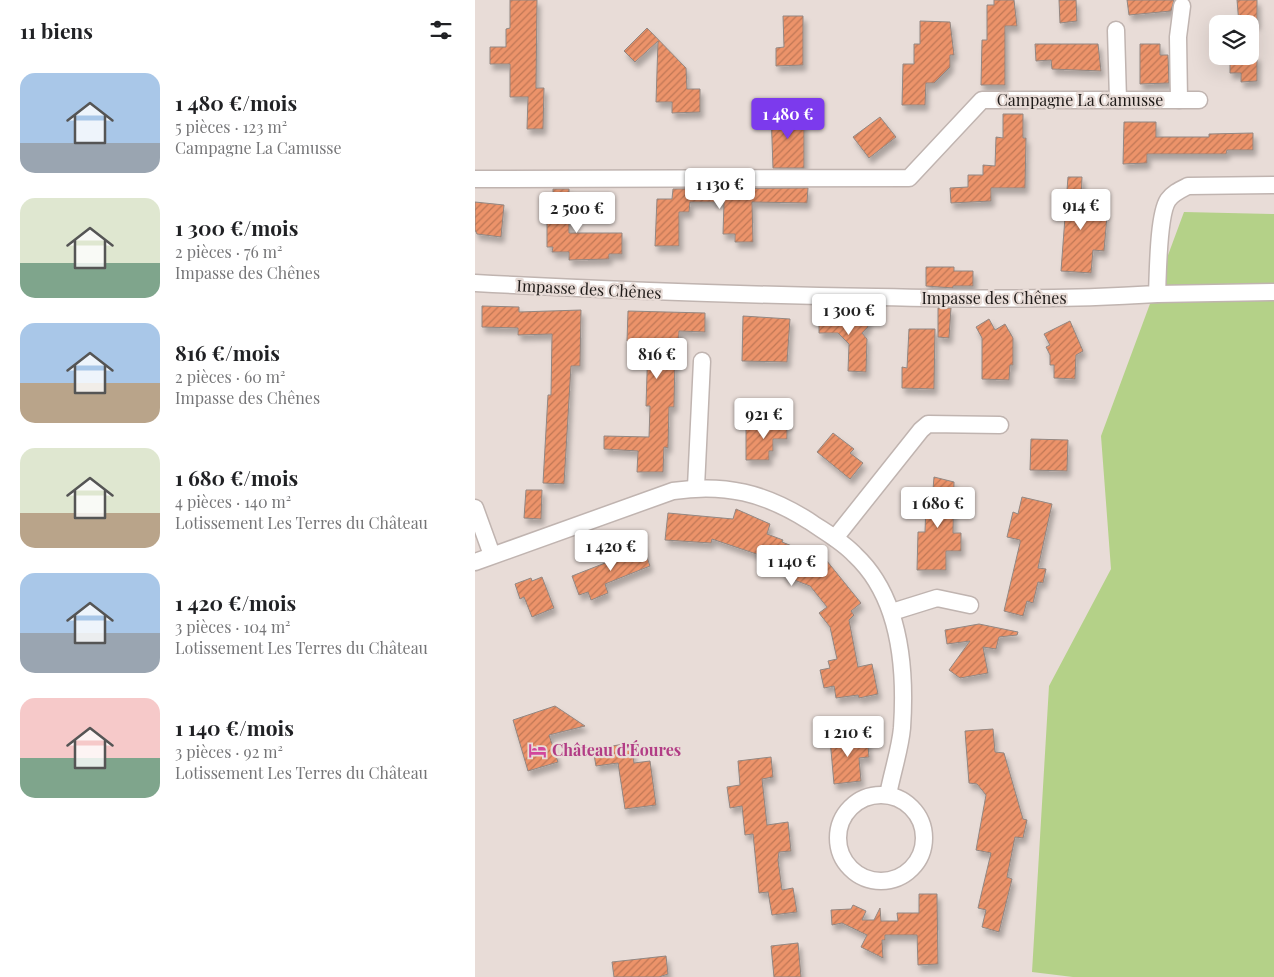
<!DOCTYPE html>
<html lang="fr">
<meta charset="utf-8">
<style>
body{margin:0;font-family:"Playfair Display",serif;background:#f6f6f6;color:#202124;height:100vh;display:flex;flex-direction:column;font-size:19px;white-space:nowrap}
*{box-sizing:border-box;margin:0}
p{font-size:16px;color:#757577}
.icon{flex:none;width:28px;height:28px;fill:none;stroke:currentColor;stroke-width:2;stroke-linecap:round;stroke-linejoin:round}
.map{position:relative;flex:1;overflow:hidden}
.side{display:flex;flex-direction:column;background:#fff;width:475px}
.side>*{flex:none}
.buttons{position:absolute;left:734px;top:15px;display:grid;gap:10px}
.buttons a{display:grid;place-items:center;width:50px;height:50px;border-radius:10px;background:#fff;box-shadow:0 5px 20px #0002;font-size:25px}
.price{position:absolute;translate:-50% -42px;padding:0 11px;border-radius:5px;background:#fff;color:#222;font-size:16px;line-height:32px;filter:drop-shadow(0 1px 2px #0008)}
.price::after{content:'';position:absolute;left:50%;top:30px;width:15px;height:11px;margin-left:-8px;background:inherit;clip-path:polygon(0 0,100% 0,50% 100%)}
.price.selected{background:#7c3aed;color:#fff}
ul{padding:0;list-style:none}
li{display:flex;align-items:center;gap:15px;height:125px;padding:0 20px}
li span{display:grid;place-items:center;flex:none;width:140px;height:100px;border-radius:15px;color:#555}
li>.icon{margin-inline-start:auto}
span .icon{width:60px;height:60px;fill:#fffc;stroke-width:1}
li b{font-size:21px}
h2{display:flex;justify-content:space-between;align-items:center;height:60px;padding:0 20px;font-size:21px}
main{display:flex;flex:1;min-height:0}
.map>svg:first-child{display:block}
.grass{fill:#b4d188}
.building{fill:url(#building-hatch);stroke:#928782;filter:url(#shadow)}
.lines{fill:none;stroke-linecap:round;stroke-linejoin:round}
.street-casing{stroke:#c0b4b0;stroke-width:19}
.street{stroke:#fff;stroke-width:16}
.labels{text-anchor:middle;stroke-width:4.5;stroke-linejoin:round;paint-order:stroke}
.street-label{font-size:16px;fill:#1e1a18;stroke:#e8dcd7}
.hotel-label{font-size:16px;font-weight:bold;fill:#b23c85;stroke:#e8dcd7;text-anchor:start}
</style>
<main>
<section class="side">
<h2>11 biens<svg class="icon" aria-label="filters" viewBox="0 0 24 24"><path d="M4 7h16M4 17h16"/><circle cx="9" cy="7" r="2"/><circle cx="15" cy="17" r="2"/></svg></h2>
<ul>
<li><span style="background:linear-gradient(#a9c7e8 70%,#9aa5b1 0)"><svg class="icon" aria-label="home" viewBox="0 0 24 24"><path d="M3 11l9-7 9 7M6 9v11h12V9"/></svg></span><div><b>1 480 €/mois</b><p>5 pièces · 123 m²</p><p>Campagne La Camusse</p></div></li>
<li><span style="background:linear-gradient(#dfe7d0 65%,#7fa58c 0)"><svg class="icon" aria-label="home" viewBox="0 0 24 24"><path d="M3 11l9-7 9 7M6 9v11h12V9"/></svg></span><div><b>1 300 €/mois</b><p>2 pièces · 76 m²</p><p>Impasse des Chênes</p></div></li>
<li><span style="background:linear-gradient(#a9c7e8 60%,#b9a48a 0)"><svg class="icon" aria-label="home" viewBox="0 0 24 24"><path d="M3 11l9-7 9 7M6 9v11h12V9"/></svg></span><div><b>816 €/mois</b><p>2 pièces · 60 m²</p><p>Impasse des Chênes</p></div></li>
<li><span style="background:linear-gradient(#dfe7d0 65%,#b9a48a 0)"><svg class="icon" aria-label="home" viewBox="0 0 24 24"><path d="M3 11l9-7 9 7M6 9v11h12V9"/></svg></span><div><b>1 680 €/mois</b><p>4 pièces · 140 m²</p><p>Lotissement Les Terres du Château</p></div></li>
<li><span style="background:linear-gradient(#a9c7e8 60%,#9aa5b1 0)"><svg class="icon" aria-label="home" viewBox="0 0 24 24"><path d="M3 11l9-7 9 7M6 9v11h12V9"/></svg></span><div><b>1 420 €/mois</b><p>3 pièces · 104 m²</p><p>Lotissement Les Terres du Château</p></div></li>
<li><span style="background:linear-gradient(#f6c9c9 60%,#7fa58c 0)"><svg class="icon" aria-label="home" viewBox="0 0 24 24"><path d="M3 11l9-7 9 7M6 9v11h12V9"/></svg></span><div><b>1 140 €/mois</b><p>3 pièces · 92 m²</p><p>Lotissement Les Terres du Château</p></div></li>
</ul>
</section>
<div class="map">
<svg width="799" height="977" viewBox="0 0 799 977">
<defs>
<pattern id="building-hatch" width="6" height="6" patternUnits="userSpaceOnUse" patternTransform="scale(1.25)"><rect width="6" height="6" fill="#ec936a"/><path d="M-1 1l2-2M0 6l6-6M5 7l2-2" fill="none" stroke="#bf7756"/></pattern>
<filter id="shadow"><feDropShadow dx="3" dy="5.5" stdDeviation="2.5" flood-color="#0004"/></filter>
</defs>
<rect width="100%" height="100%" fill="#e8dcd7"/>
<polygon class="grass" points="709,212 799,214 799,977 598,977 557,972 574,686 636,569 626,436"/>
<g class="building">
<polygon points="35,0 62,0 61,88 69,88 68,129 52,129 53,97 35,97 35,64 15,64 15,47 31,47 31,29 35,28"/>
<polygon points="519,0 539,0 542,26 530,26 530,85 506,85 507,40 512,40 512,5 519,5"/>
<polygon points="584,0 601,0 602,21 585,23"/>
<polygon points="652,0 699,0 696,11 654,15"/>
<polygon points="762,0 782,0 782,24 764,24"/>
<polygon points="308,16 328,16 328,65 301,66 301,48 309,47"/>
<polygon points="445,21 475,22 479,55 475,55 475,67 459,83 451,83 450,105 427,105 428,64 439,64 439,44 445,44"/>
<polygon points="172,28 211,68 212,89 225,89 225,112 197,113 197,102 181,102 183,41 160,62 149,51"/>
<polygon points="560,44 623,44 626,71 577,69 576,60 561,61"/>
<polygon points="665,44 685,44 685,55 693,55 694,83 665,84"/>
<polygon points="755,56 782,56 782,81 766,82 766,73 755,73"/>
<polygon points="296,112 329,112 329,168 298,168"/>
<polygon points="528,114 548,114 548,138 551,138 550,188 516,188 516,201 476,203 475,188 493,187 493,175 508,175 508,165 520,166 521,137 528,138"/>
<polygon points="405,117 421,137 394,158 378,137"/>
<polygon points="649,122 681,122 681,137 734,137 734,134 778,133 778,150 752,150 751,154 672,154 672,163 648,164"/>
<polygon points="593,177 607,177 606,201 618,202 617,215 632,216 629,251 618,250 616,273 586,271"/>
<polygon points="333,188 332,203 277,202 278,242 260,242 260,234 248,234 249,202 215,202 214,212 204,212 204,246 180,246 182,199 197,199 198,189"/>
<polygon points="78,189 94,189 94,233 147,233 147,254 134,254 134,259 94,260 94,252 77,252 78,247 72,247 72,206 78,206"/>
<polygon points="0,202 29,205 26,237 2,234 0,230"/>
<polygon points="451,267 479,267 479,271 498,271 498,286 478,286 478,288 451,286"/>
<polygon points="7,306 44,307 44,312 106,310 105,366 96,366 89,484 68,483 73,395 76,395 77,334 43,335 43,328 7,327"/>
<polygon points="463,308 476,308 474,338 463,337"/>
<polygon points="153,311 230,313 230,332 204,331 203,357 200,357 199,407 194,407 193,448 189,447 188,472 162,472 163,451 129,449 129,436 174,437 175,406 171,406 173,342 152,341"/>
<polygon points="344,314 393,316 393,327 387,333 392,339 391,372 373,371 374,344 363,333 344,333"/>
<polygon points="268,316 315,319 312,362 267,361"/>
<polygon points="514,319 520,330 530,324 538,338 538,365 535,365 534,380 507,379 507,338 501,327"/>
<polygon points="595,321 608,351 601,355 600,379 579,378 579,365 575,365 575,355 571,347 575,345 569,334"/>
<polygon points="434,329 460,329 459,389 427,388 427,367 432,368"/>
<polygon points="287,422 312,422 312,439 298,439 298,451 294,451 294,460 271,460 271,429 287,429"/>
<polygon points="358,433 379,449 375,453 388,463 375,479 342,452"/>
<polygon points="556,439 593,440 592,471 555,470"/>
<polygon points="459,477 479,482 478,533 486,533 486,551 471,551 471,570 442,570 443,532 450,532 451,502 457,502"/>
<polygon points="51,490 67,490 66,519 49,518"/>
<polygon points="547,497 577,504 563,568 571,569 568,583 563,582 558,603 552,601 548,616 529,611 545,543 545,540 532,537 538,512 543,514"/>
<polygon points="261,509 295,524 292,534 308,540 307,542 339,555 343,550 386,603 376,611 379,615 374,620 383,667 397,664 403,694 384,698 383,695 361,698 359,686 349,688 345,670 355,668 353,661 362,659 355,627 344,613 352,607 335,586 306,575 311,564 237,539 236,543 190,540 193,513 258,519"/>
<polygon points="167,542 175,566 130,584 133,593 116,600 113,592 104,595 97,576 148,556 146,550"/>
<polygon points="67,577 79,608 57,617 49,597 45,599 40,584 56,578 57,581"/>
<polygon points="504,624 543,632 542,635 524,637 521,649 508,647 513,673 485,678 474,670 495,641 472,644 470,630"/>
<polygon points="80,706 110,726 74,735 83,762 53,771 38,720"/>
<polygon points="518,729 520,752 529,753 548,819 552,820 548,838 540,837 532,877 537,879 524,932 507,927 511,910 503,908 516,853 501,850 511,795 502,784 494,783 490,731"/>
<polygon points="392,735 394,757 384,758 386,781 359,784 355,739"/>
<polygon points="156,743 159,763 175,761 181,805 150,809 143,763 121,766 118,749"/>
<polygon points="296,757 298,777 287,779 292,825 313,822 316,851 304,852 303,860 307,890 318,888 322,912 297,915 293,892 284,893 278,834 270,835 267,806 255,808 252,787 265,785 263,761"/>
<polygon points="444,894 462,894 463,964 443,965 442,935 410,935 410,940 407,940 408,958 386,947 392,935 367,923 357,925 356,910 376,909 378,905 391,911 387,920 399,920 405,908 406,921 423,921 422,913 444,913"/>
<polygon points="323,943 326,977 299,977 296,946"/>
<polygon points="191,956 193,974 184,977 139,977 137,962"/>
</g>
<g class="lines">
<defs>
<g id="street">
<polyline points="641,30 643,100"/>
<polyline points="704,100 703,37 707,6"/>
<polyline points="0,179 434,178 507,100 724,100"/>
<path d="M0,283C134,290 267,295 401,297C495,299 588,300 682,294C683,274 683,215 693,200C698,193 705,190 713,186L799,185"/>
<polyline points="682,294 799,292"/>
<polyline points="221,487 227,361"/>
<polyline points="0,508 17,555"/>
<polyline points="360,538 446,430 453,424 525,425"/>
<path d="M0,562L198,491C250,483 290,493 334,521C350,532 367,541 380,555C426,598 431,669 427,728C425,750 417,773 413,795"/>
<polyline points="417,612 462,598 495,605"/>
<circle cx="406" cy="838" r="43"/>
</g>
</defs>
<use href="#street" class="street-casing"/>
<use href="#street" class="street"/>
</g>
<defs>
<symbol id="hotel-bare" viewBox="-9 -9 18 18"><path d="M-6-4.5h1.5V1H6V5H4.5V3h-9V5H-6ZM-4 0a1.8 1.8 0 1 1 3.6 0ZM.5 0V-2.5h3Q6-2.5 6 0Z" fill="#d1479c" stroke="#e8dcd7" stroke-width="2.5" paint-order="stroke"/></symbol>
</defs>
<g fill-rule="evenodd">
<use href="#hotel-bare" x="50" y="738" width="25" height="25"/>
</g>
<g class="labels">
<g class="street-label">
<text x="605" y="106">Campagne La Camusse</text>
<text transform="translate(114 289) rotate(3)" y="6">Impasse des Chênes</text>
<text x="519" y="304">Impasse des Chênes</text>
</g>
<g class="hotel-label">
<text x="77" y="756">Château d'Éoures</text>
</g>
</g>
</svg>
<div class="buttons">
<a><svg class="icon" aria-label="layers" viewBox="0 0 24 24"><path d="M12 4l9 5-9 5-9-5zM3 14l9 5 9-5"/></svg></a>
</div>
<b class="price selected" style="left:313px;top:140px">1 480 €</b>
<b class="price" style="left:245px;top:210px">1 130 €</b>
<b class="price" style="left:606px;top:231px">914 €</b>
<b class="price" style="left:102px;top:234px">2 500 €</b>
<b class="price" style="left:374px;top:336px">1 300 €</b>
<b class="price" style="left:182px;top:380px">816 €</b>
<b class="price" style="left:289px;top:440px">921 €</b>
<b class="price" style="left:463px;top:529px">1 680 €</b>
<b class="price" style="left:136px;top:572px">1 420 €</b>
<b class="price" style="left:317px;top:587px">1 140 €</b>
<b class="price" style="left:373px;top:758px">1 210 €</b>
</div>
</main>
